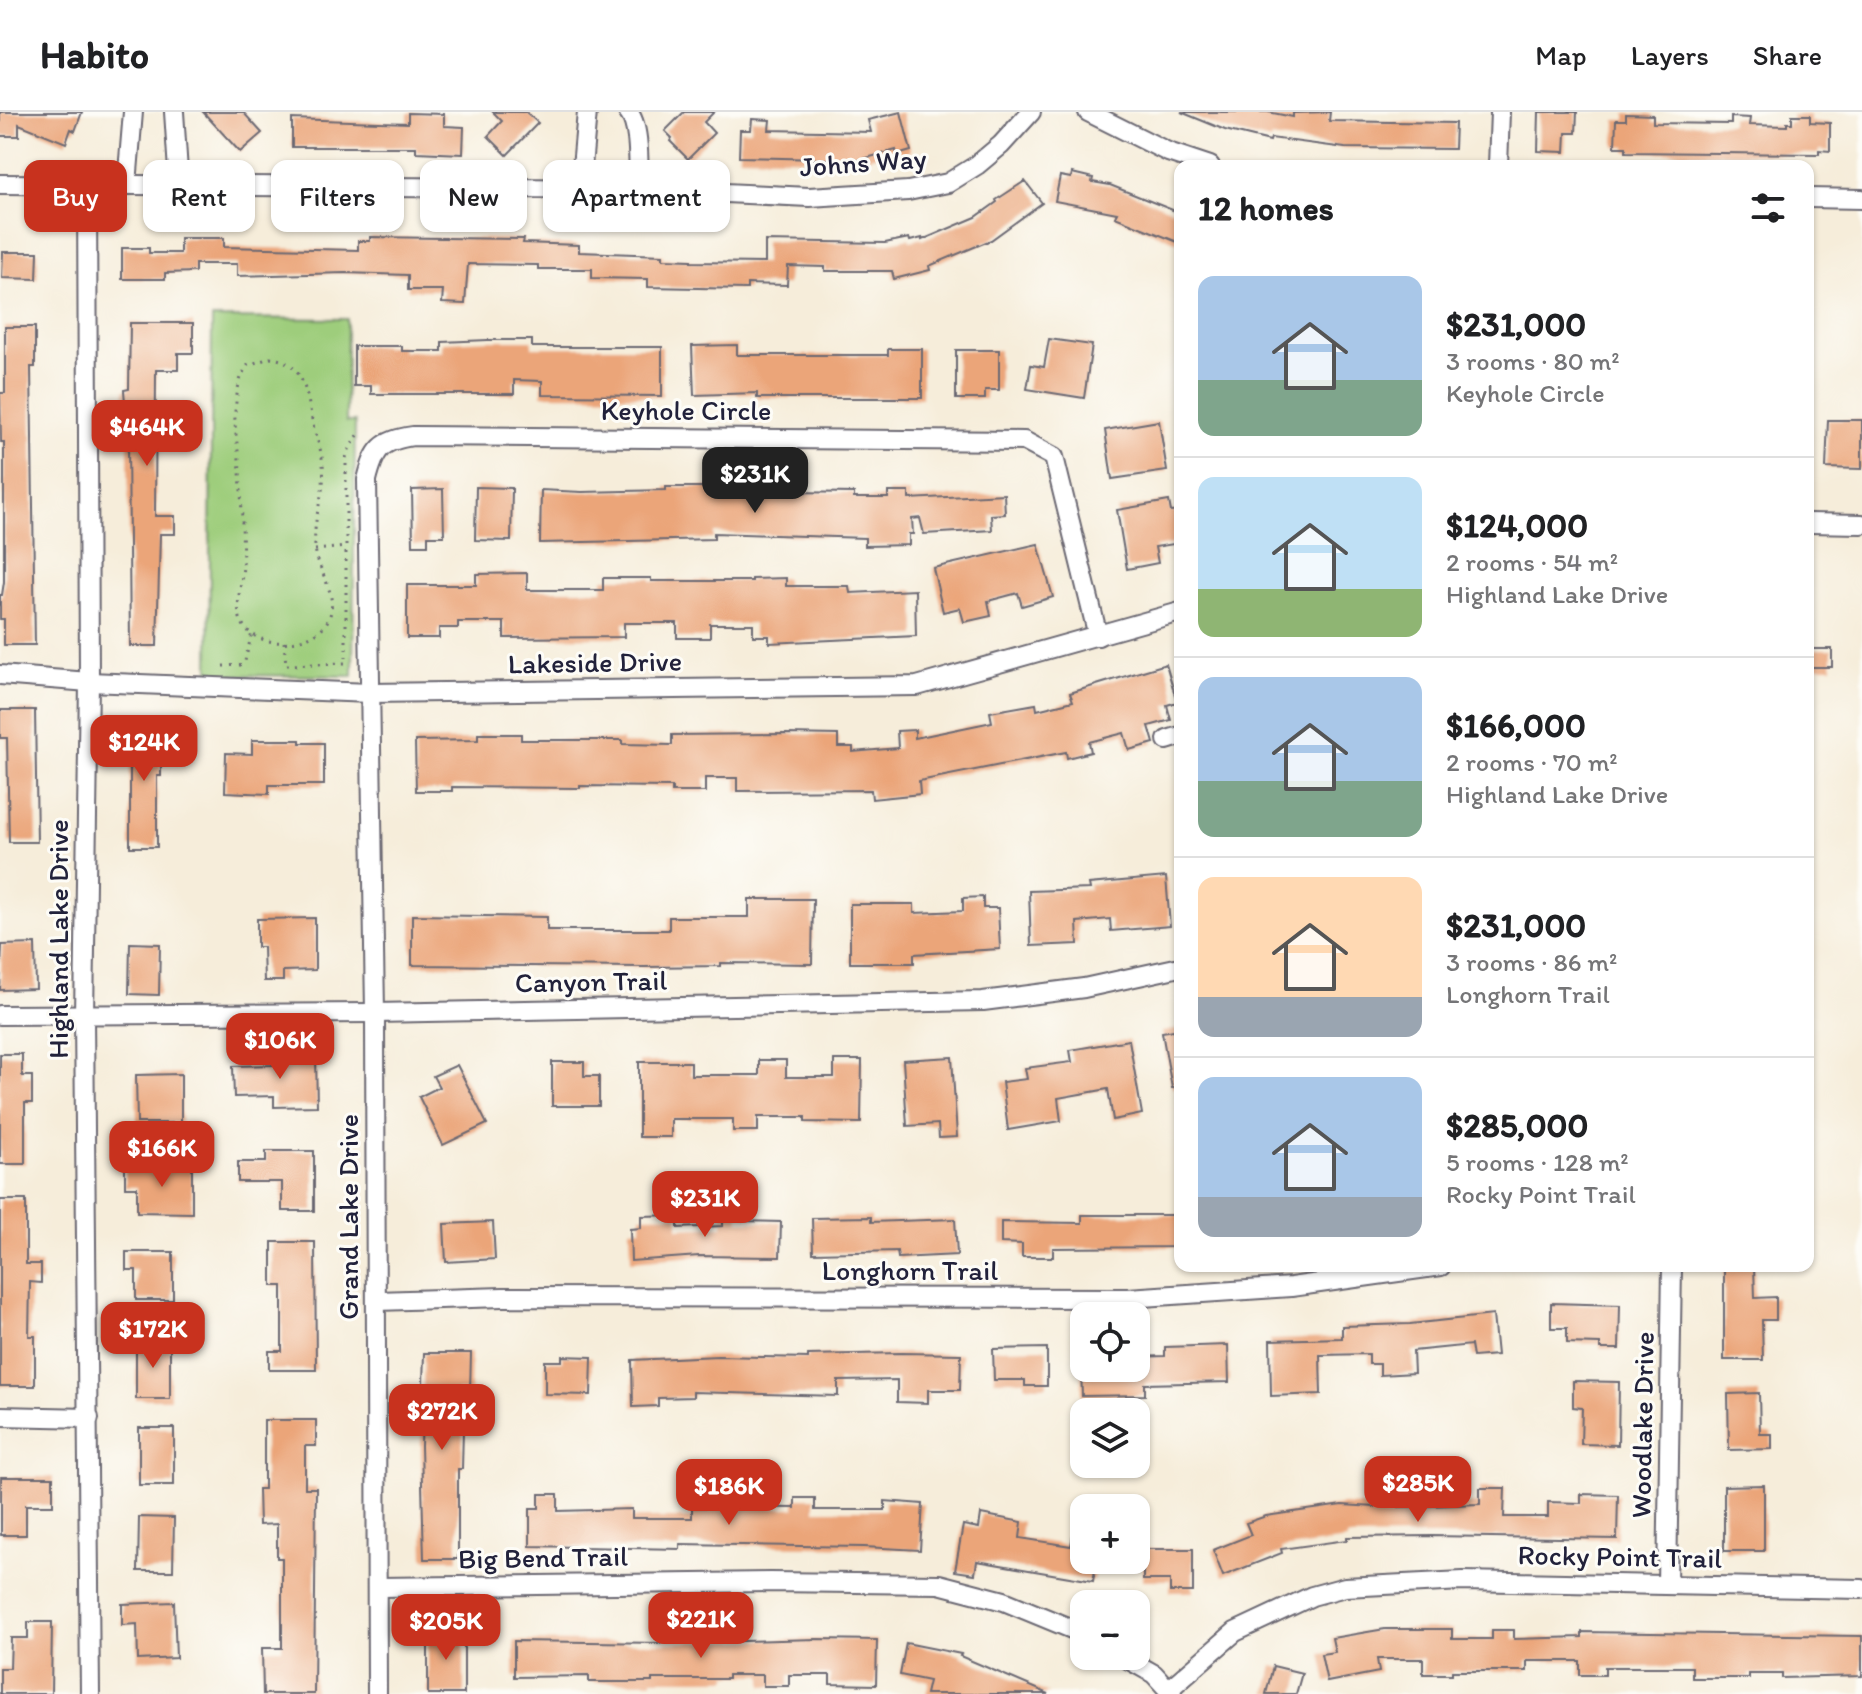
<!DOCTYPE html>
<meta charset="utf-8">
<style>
body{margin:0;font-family:Itim,sans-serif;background:#f2f2f2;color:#202124;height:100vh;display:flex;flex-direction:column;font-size:30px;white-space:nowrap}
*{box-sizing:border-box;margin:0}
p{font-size:26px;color:#757577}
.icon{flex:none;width:44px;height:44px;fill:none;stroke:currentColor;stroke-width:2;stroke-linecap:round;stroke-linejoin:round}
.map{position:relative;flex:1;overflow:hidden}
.side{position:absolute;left:1174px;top:48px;width:640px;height:1112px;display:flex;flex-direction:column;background:#fff;border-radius:16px;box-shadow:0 2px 6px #0004}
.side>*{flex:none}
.top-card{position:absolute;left:24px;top:48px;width:760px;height:72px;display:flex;gap:16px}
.tools{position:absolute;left:1070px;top:1190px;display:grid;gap:16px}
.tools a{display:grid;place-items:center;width:80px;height:80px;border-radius:16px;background:#fff;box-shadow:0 2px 6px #0004;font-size:40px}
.price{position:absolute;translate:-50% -68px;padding:0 18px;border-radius:16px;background:#c8321e;color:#fff;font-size:26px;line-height:52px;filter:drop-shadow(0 2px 4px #0008)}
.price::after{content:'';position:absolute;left:50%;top:48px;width:24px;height:18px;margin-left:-12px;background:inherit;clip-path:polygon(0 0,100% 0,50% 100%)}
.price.selected{background:#222;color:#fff}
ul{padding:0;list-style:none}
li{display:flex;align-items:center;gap:24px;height:200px;padding:0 24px}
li+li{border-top:2px solid #e0e0e0}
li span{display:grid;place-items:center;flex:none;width:224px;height:160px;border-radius:16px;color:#555}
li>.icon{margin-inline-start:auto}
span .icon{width:96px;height:96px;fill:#fffc;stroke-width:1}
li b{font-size:34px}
h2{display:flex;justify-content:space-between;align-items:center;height:96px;padding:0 24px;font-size:34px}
.chip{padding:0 28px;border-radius:16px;background:#fff;box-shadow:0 2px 6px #0004;font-size:28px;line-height:72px}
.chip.selected{background:#c8321e;color:#fff}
header{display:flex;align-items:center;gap:48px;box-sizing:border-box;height:112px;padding:0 40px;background:#fff;border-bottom:2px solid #e0e0e0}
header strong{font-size:38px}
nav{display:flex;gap:44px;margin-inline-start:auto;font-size:28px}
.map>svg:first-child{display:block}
.green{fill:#9ecd7b;stroke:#60785b;stroke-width:2}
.building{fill:#eba579}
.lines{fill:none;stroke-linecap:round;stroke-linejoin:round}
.minor-casing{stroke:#6c6973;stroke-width:22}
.path{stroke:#6c6973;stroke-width:3;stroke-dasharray:2 6;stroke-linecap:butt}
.minor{stroke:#fff;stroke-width:18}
.labels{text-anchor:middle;stroke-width:6;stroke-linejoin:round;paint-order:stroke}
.street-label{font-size:28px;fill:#22223b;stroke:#fdfcf7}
</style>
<header>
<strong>Habito</strong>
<nav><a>Map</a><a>Layers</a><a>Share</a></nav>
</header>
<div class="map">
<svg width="1862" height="1582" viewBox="0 0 1862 1582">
<rect width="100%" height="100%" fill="#fdfcf7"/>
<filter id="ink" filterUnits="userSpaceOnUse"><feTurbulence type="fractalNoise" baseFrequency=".0125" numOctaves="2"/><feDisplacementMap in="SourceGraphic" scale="16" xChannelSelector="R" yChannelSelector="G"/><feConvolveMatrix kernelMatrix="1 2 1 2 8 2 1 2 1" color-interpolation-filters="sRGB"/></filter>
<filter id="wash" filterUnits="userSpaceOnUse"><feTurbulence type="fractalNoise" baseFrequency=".006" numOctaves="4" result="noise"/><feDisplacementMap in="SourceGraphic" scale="32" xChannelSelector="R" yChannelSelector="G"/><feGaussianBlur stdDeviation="1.8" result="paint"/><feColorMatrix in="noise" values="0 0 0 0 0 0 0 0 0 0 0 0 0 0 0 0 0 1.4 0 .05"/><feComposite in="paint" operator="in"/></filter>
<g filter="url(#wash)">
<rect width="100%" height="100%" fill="#f6edda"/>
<polygon class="green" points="212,206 347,207 346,310 355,310 353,564 209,563"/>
<g id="blocks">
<g class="building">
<polygon points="0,0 82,0 75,19 71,17 66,31 19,12 19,24 0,24"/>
<polygon points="203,0 243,0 262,21 240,40"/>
<polygon points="493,0 526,0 538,11 507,43 488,24 502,9"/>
<polygon points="684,0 714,0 704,10 714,21 688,47 670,29 672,26 665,19"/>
<polygon points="901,0 911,39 897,43 896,38 859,48 739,45 740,18 751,18 752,7 770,8 769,18 871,20 868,8"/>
<polygon points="1181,0 1268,0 1293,5 1293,1 1330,0 1329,9 1455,11 1454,37 1345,36 1271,26 1270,29 1225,18"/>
<polygon points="1539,0 1577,0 1576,21 1566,21 1565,40 1538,39"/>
<polygon points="408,1 444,2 444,14 464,15 463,42 416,40 416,35 292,35 292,7 408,11"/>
<polygon points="1626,2 1653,3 1653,11 1731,12 1731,5 1750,6 1749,13 1787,14 1787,11 1792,11 1792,3 1810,3 1810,10 1830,11 1830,39 1819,38 1819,42 1626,40 1626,35 1615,35 1616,8 1626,8"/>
<polygon points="1072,61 1093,66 1092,70 1110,73 1180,101 1180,131 1115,105 1117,101 1055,89 1060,64 1071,66"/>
<polygon points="1025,69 1042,91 991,128 929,154 930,158 894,167 892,159 825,159 825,155 788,154 787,173 747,172 747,177 648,175 648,167 592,166 592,157 538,157 538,153 468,152 465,192 442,191 443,178 408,178 408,163 345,161 237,164 237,152 195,152 195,160 165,161 165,167 122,167 122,136 149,136 149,141 180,141 180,126 224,126 224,135 358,138 358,129 370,129 370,125 524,127 523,131 579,133 579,140 663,143 663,147 691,148 691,150 765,151 765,129 885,131 909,126 910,129 922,126 922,128 976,105 997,90 996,88"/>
<polygon points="3,140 38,140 37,167 2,166"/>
<polygon points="130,211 193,211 193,241 178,241 178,258 156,258 155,404 175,404 175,422 160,422 157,534 130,534 128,329 124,278 129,277"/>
<polygon points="5,215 35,215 35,255 31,255 35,533 4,533 4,507 0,507 0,483 2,483 4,470 4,330 1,330 0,281 5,281"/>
<polygon points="1049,227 1092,233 1084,286 1027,277 1031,253 1044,255"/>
<polygon points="488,228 532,228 532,235 662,235 662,284 542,283 542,269 514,268 514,282 371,282 371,274 354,274 354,234 402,234 402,239 442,239 442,230"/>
<polygon points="737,233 737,243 888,243 888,237 922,237 922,286 757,286 757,281 694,283 692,234"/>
<polygon points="956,238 999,238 999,278 985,278 985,287 956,287"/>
<polygon points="1828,308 1862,308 1862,357 1826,356"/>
<polygon points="1159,309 1167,359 1112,367 1105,318"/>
<polygon points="476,375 512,376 511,429 475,428"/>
<polygon points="666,375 714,375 714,382 759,382 759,376 792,376 792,380 854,381 854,386 888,386 888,380 909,380 909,387 1004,382 1005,402 991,403 992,418 924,422 920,406 912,407 913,422 909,422 909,433 865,434 865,426 714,421 714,427 540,431 541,378 582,380 666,378"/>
<polygon points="443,377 444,424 428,424 428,433 413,433 412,378"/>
<polygon points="1169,389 1171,400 1180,399 1180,431 1155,435 1158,451 1127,457 1117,398"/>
<polygon points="1038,432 1053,485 1022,494 1018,481 988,489 991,504 964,510 960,496 943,500 933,456"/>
<polygon points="527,461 527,478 603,478 603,466 651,466 651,469 752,469 752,467 786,466 786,474 849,474 850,481 915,478 916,524 769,531 769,524 753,524 753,512 710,512 710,526 677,526 677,511 624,511 624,525 504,526 504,510 458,510 458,516 439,516 439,526 407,526 407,473 476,473 476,462"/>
<rect x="1808" y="537" width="24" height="18"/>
<polygon points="1166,552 1177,590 1167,593 1171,608 1149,614 1154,631 1129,638 1124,621 1089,630 1091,640 1067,646 1066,640 919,669 920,682 872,687 871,678 737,679 737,666 705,666 705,680 672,680 672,675 580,674 580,676 452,675 452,679 416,679 415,629 478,628 478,622 521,622 521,628 622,628 622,632 672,633 672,623 787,622 838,623 838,635 853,635 853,640 898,636 897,619 915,618 915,626 992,610 990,600 1036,592 1037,598 1073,589 1070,581"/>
<polygon points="0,598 35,598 37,730 9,730 7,626 0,626"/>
<polygon points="130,611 161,611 161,664 157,664 157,735 130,735"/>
<polygon points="252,628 300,628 300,631 324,631 324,673 269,673 269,682 225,680 226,641 252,642"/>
<polygon points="1166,765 1170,814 1111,819 1110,807 1077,810 1078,832 1031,834 1029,779 1090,777 1089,772"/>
<polygon points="983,785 983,796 998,796 1000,837 914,842 914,851 850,851 850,792 914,792 914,801 963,799 963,786"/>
<polygon points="749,787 813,787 812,852 721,851 721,854 644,855 412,853 412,803 547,805 547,818 669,818 669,805 749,805"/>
<polygon points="315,806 315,858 283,859 283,869 264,869 263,835 257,835 257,807"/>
<polygon points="130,831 160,832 159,883 129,882"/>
<polygon points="35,832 36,877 0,878 2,833"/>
<polygon points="1180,917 1180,976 1172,976 1162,920"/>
<polygon points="1129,928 1142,1002 1113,1008 1108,977 1058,986 1061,1009 1008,1018 1002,970 1027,967 1025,956 1072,950 1070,938"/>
<polygon points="0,942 22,942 22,964 32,964 32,991 25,991 25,1052 0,1052"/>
<polygon points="316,943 317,994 274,995 274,984 234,985 233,954 273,953 273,944"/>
<polygon points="952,945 957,1025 939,1026 938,1012 907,1014 903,948"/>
<polygon points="759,948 786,948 786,965 834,965 834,948 862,948 861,1011 805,1010 805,1005 758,1005 758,1019 733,1019 733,1007 671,1007 671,1025 639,1025 639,950 691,950 691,963 759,963"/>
<polygon points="552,950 584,950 584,964 599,964 599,994 552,994"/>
<polygon points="457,953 487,1012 443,1033 419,985 439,975 433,964"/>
<polygon points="181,962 181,1011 137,1011 136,963"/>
<polygon points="266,1039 314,1039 314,1099 282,1099 282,1070 238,1070 238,1050 266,1050"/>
<polygon points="125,1055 192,1055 192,1101 137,1100 137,1075 125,1075"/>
<polygon points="0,1088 26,1088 26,1152 41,1152 41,1171 30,1170 29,1224 35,1224 35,1274 0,1274"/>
<polygon points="723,1097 739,1097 739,1109 781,1110 780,1145 699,1144 631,1149 630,1117 641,1116 641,1104 678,1103 678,1116 723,1114"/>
<polygon points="1082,1103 1180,1103 1180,1135 1053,1136 1053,1145 1022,1145 1022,1132 1001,1131 1001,1110 1082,1111"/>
<polygon points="871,1105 871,1110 955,1107 957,1143 898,1146 897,1139 813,1141 812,1106"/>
<polygon points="493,1110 495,1147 446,1150 444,1112"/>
<polygon points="272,1130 315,1130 316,1258 269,1258 269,1239 282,1239 282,1174 272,1174"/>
<polygon points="126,1140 173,1140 173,1188 136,1188 136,1158 126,1158"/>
<polygon points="1724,1154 1754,1154 1755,1186 1776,1185 1776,1208 1762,1208 1763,1248 1724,1248"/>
<polygon points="1551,1191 1620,1193 1619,1237 1600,1237 1600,1232 1567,1231 1567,1216 1551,1216"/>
<polygon points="1493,1203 1497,1243 1473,1245 1471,1233 1413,1239 1414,1261 1380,1263 1380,1252 1369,1252 1369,1242 1320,1243 1321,1282 1271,1284 1270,1228 1342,1226 1342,1214 1410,1212"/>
<rect x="136" y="1229" width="34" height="58"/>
<polygon points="1228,1233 1229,1270 1145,1272 1145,1283 1082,1284 1081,1256 1136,1256 1136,1245 1165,1244 1165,1235"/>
<polygon points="1047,1236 1047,1274 1025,1274 1025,1268 994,1268 993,1237"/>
<polygon points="424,1241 471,1241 470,1279 454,1279 453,1317 463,1317 462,1357 458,1357 458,1447 424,1447 421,1334"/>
<polygon points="901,1241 961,1242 960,1278 928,1278 928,1291 897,1290 897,1268 838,1269 838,1284 693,1280 693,1285 658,1286 658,1294 633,1295 632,1248 718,1244 808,1246 808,1243"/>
<polygon points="562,1244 592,1245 591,1283 545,1282 545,1249 562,1249"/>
<polygon points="1573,1269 1619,1270 1618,1333 1581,1332 1582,1296 1573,1295"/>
<polygon points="1759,1281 1760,1322 1772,1322 1772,1337 1729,1338 1728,1282"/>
<polygon points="264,1308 316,1308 316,1334 305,1334 305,1376 316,1376 314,1582 263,1582 262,1536 282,1536 282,1446 277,1446 277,1412 259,1413 258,1377 264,1377"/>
<rect x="139" y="1316" width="35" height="57"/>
<polygon points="1,1365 53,1365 53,1393 26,1393 26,1423 1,1423"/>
<polygon points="1764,1373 1764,1439 1724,1439 1724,1374"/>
<polygon points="1480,1376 1505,1376 1504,1405 1548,1405 1548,1390 1581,1391 1581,1382 1618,1383 1617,1427 1432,1424 1347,1425 1347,1428 1281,1437 1282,1441 1223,1464 1213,1438 1251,1423 1246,1411 1266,1404 1342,1393 1375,1395 1375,1378 1399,1377 1399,1395 1480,1392"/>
<polygon points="539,1382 558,1382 558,1399 632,1397 632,1406 692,1406 692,1395 795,1396 795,1386 815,1386 815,1398 885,1398 885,1389 923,1392 920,1438 864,1435 680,1432 680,1437 530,1434 530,1396 539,1396"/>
<polygon points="981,1402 1022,1410 1020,1426 1071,1434 1076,1405 1084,1405 1084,1448 1097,1448 1093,1469 977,1449 975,1462 955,1459 963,1413 979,1416"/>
<polygon points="139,1405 174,1406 173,1459 138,1459"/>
<polygon points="1143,1437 1193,1437 1193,1480 1170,1480 1170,1468 1143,1468"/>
<polygon points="174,1490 176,1546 138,1548 137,1512 122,1513 122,1492"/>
<polygon points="28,1510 52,1510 51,1582 0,1582 0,1556 10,1556 11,1526 28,1526"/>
<polygon points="1385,1517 1452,1517 1452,1527 1492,1527 1492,1518 1514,1518 1514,1527 1582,1525 1582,1520 1862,1524 1862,1564 1782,1566 1782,1562 1749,1562 1749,1566 1692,1566 1692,1555 1605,1555 1605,1563 1580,1563 1580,1549 1527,1549 1527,1559 1452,1559 1452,1562 1423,1562 1423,1547 1377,1547 1379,1560 1327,1570 1321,1542 1335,1540 1332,1526"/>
<rect x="428" y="1518" width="36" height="64"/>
<polygon points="817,1527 877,1528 876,1573 830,1572 830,1563 789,1563 789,1574 763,1574 763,1563 728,1563 728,1567 652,1567 652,1570 589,1570 589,1564 514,1565 514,1529 664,1531"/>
<polygon points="906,1531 961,1542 960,1544 1049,1582 926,1582 929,1569 900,1563"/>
<polygon points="1273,1554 1302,1561 1296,1582 1266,1582"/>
</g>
</g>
</g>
<g filter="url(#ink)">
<use href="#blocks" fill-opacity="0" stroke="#6c6973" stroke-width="2"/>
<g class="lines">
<defs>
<g id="minor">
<polyline points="174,0 179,74"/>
<path d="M628,0C641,14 638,57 639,77"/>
<polyline points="1088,0 1168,40 1210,54"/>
<polyline points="1498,54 1500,0"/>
<polyline points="0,72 639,77 809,85 908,79 948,71 977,53 1001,33 1031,0"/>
<polyline points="127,72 133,0"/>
<polyline points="87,73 89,570 84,903 90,1582"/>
<polyline points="580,77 587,0"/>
<polyline points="1808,86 1862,87"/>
<polyline points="1808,411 1862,412"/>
<polyline points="0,563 89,570 370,581 917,574 1180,500"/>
<polyline points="1167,628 1180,624"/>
<polyline points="0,903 375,901 983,889 1084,876 1180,855"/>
<polyline points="377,1189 503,1185 1128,1186 1291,1175 1441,1154"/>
<polyline points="0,1304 89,1306"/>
<polyline points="1667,1473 1672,1154"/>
<polyline points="378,1475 770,1470 939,1472 1004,1489 1084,1522"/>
<polyline points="1122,1544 1154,1562 1172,1582"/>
<polyline points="1168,1578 1235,1520 1312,1484 1345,1475 1463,1469 1862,1477"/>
<path d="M377,1582L375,901L367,368C375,336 381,329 413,324L1024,329L1054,345L1098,524"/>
</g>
</defs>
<use href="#minor" class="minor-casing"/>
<g class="path">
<path d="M270,246C311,249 306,296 317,327C334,375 312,392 315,434C316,456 335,476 331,499C325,537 251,542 240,506C235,489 243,468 243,451C242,421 242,390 240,360C239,339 234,319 235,299C237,282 238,266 248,253Z"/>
<polyline points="315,438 346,435"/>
<polyline points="284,530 286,553 346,551 346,346 350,335 361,319"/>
<polyline points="223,554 241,553 245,549 252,521"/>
</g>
<use href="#minor" class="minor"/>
</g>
</g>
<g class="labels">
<g class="street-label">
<text transform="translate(863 50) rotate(-4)" y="10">Johns Way</text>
<text x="686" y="308">Keyhole Circle</text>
<text transform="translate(595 550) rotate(-1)" y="10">Lakeside Drive</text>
<text transform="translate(58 827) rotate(-90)" y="10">Highland Lake Drive</text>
<text transform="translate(591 869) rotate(-1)" y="10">Canyon Trail</text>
<text transform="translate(348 1105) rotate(-90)" y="10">Grand Lake Drive</text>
<text x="910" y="1168">Longhorn Trail</text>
<text transform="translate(1642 1313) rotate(-89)" y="10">Woodlake Drive</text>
<text transform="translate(1620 1444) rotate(1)" y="10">Rocky Point Trail</text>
<text transform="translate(543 1445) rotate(-1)" y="10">Big Bend Trail</text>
</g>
</g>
</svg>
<div class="tools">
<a><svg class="icon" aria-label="locate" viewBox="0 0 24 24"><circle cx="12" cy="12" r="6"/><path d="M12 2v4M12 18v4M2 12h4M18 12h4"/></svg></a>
<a><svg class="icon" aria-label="layers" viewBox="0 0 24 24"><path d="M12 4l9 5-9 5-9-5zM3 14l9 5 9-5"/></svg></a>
<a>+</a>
<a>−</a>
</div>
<b class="price" style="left:147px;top:356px">$464K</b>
<b class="price selected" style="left:755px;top:403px">$231K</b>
<b class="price" style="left:144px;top:671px">$124K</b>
<b class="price" style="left:280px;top:969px">$106K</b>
<b class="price" style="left:162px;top:1077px">$166K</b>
<b class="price" style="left:705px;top:1127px">$231K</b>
<b class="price" style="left:153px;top:1258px">$172K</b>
<b class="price" style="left:442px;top:1340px">$272K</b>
<b class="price" style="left:1418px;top:1412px">$285K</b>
<b class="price" style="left:729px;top:1415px">$186K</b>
<b class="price" style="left:701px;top:1548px">$221K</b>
<b class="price" style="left:446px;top:1550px">$205K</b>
<div class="top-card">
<a class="chip selected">Buy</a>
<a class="chip">Rent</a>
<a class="chip">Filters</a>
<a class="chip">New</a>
<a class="chip">Apartment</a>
</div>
<section class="side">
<h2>12 homes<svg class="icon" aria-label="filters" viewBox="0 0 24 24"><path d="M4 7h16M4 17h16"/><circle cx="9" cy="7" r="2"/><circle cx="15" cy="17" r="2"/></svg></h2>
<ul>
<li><span style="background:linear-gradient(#a9c7e8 65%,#7fa58c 0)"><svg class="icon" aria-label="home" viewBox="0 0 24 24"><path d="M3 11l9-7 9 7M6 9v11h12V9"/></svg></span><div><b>$231,000</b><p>3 rooms · 80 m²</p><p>Keyhole Circle</p></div></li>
<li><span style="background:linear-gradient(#bfe0f5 70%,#8fb573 0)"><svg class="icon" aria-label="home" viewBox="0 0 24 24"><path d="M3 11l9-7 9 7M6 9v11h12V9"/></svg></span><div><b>$124,000</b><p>2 rooms · 54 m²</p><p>Highland Lake Drive</p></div></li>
<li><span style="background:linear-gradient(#a9c7e8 65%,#7fa58c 0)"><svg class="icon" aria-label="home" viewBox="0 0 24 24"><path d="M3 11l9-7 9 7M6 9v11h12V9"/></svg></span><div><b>$166,000</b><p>2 rooms · 70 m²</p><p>Highland Lake Drive</p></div></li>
<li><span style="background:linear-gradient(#ffd9b3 75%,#9aa5b1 0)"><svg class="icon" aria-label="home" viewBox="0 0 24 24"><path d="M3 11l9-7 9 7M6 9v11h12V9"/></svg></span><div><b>$231,000</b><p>3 rooms · 86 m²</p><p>Longhorn Trail</p></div></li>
<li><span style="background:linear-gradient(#a9c7e8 75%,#9aa5b1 0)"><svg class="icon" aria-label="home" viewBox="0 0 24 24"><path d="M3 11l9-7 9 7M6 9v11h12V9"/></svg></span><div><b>$285,000</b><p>5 rooms · 128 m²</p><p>Rocky Point Trail</p></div></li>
</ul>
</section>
</div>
